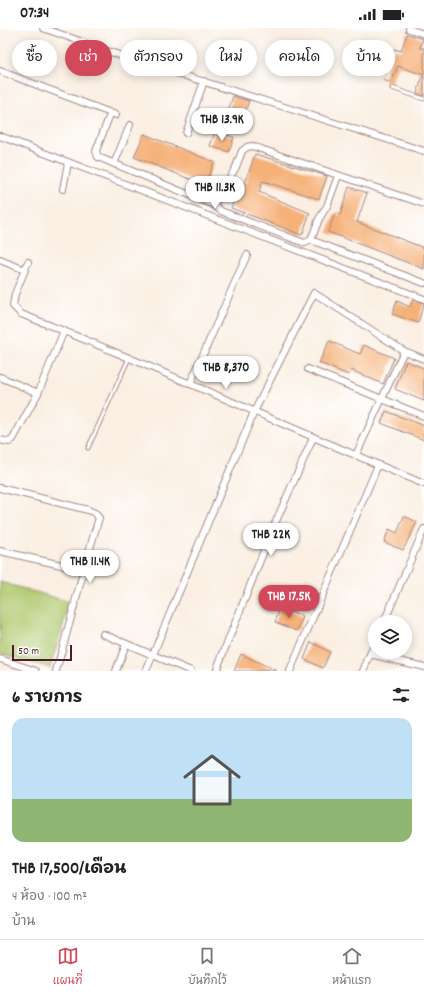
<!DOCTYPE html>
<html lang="th">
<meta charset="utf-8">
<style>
body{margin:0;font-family:Dekko,"Playpen Sans Thai",sans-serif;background:#f2f2f2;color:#222;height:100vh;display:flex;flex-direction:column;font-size:15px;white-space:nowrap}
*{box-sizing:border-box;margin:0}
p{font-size:13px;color:#767676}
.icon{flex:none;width:22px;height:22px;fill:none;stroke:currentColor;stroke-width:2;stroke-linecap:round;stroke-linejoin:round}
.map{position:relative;height:643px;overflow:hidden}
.sheet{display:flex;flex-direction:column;background:#fff;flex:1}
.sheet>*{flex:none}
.guide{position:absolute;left:12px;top:12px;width:400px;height:36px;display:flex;gap:8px}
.buttons{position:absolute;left:368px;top:587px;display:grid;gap:8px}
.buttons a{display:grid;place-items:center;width:44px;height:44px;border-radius:50%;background:#fff;box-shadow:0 2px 10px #0003;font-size:20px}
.scale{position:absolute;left:12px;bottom:10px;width:60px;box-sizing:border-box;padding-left:4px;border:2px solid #4a1f2b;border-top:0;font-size:11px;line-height:14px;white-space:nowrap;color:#4a1f2b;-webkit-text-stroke:3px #fff;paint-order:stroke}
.price{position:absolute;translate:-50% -34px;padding:0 9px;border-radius:14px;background:#fff;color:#222;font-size:13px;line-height:26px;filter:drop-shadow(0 1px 2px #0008)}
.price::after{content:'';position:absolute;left:50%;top:24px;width:12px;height:9px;margin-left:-6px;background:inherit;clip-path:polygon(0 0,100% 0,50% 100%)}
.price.selected{background:#d1495b;color:#fff}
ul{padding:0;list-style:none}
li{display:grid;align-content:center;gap:8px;height:212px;padding:0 12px}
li+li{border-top:1px solid #e0e0e0}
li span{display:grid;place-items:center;height:124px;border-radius:12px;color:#555}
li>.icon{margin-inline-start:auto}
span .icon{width:72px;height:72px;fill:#fffc;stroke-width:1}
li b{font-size:17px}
h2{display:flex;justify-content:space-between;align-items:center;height:48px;padding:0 12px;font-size:17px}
.tag{padding:0 14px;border-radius:18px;background:#fff;box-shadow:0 2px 10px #0003;font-size:14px;line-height:36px}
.tag.selected{background:#d1495b;color:#fff}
.status{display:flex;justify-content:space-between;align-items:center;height:28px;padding:0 20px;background:#fff;direction:ltr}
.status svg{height:11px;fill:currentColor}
.menu{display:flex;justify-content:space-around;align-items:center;height:56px;border-top:1px solid #e0e0e0;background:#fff;font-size:11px;color:#767676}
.menu a{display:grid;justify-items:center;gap:2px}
.menu .selected{color:#d1495b}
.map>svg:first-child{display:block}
.green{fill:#b0ca70;stroke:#7d744e}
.building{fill:#f5b178}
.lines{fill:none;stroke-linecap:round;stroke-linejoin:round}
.service-casing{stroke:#a28786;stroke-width:5}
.minor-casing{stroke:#a28786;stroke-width:8}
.service{stroke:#fff;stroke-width:3}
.minor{stroke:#fff;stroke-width:6}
</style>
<div class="status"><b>07:34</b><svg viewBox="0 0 49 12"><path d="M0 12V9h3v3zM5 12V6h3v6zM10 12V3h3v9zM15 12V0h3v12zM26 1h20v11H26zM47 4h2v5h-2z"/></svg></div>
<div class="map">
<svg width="424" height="643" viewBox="0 0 424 643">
<rect width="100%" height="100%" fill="#fff"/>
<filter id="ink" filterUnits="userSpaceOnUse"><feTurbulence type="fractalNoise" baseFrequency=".025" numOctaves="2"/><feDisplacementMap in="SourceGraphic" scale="8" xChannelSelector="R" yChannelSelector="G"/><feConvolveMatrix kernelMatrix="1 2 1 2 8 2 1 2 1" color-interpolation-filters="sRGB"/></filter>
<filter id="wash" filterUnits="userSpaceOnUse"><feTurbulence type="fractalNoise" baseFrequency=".012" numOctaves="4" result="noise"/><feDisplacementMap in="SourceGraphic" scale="16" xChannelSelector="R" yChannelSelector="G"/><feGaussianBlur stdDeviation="0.9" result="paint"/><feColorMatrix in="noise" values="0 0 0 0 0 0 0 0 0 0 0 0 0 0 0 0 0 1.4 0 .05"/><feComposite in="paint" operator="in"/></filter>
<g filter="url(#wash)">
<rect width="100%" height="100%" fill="#faefe2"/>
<polygon class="green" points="0,554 70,574 50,640 0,625"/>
<g id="blocks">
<g class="building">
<polygon points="407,6 423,11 420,20 424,20 424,47 398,38 391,55 383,52 394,21 401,23"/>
<polygon points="423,48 424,49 424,68 417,65"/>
<polygon points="233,68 249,73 243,90 238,88 237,94 226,90"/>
<polygon points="215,104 234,109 229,124 210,118"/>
<polygon points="144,106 214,134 205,157 134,129"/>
<polygon points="255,126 327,148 319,171 263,153 259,164 310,185 302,207 231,180 240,157 244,159"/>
<polygon points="349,159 367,165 357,194 424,220 424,241 328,204 335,185 340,187"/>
<polygon points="413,272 424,275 418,295 392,286 397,273 410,279"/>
<polygon points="329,313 360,326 364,317 394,330 383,356 351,342 349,347 319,335"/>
<polygon points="406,333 424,340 424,373 395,361"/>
<polygon points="386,383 424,398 424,412 381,395"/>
<polygon points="404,488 417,494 403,522 384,514 389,501 397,505"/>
<polygon points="280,580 303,589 297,603 275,594"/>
<polygon points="311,614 330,624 323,640 304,631"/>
<polygon points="241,626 277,643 234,643"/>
</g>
</g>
</g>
<g filter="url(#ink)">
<use href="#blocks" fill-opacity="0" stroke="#a28786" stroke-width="1"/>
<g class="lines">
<defs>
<g id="service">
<polyline points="392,60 424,71"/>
<polyline points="88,420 129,330"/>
</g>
<g id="minor">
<polyline points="43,0 119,27 424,123"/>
<polyline points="409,1 424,6"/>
<polyline points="0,43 116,87"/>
<polyline points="109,89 96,123 98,129 214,177 221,183 299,213 305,215 311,212 424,255"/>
<polyline points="186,105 204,53"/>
<polyline points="0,108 424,271"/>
<polyline points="114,136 130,97"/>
<polyline points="63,161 68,135"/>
<polyline points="214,177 236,139 242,123 247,119 252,118 424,176"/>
<polyline points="311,212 319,191 327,178 338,148"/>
<polyline points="0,232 25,242"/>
<path d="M28,234L15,266L13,278L21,286C157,339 289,400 424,456"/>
<polyline points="308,341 424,388"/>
<polyline points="0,349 38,365"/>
<polyline points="190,356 247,227"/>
<polyline points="0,412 9,414 13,411 38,365 64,303"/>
<polyline points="356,427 404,323"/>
<path d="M0,460L88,482L95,485L99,490C83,541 71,592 56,643"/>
<polyline points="0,523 83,542"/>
<polyline points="384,594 424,501"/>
<polyline points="103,606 191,643"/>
<polyline points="370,626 424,639"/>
<polyline points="0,631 36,643"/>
<polyline points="116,643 126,616"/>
<polyline points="146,643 254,384 314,265 404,323 424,331"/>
<polyline points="216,643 273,500 313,410"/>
<polyline points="290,643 378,437"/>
<polyline points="363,643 375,615"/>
</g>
</defs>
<use href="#service" class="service-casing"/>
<use href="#minor" class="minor-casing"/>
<use href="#service" class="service"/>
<use href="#minor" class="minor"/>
</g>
</g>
</svg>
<div class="buttons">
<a><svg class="icon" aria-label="layers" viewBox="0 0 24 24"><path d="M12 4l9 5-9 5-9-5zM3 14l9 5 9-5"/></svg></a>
</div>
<div class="scale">50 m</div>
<b class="price" style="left:222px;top:114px">THB 13.9K</b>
<b class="price" style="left:215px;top:182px">THB 11.3K</b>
<b class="price" style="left:226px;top:362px">THB 8,370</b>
<b class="price" style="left:271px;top:529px">THB 22K</b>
<b class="price" style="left:90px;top:556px">THB 11.4K</b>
<b class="price selected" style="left:289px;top:591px">THB 17.5K</b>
<div class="guide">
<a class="tag">ซื้อ</a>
<a class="tag selected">เช่า</a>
<a class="tag">ตัวกรอง</a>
<a class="tag">ใหม่</a>
<a class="tag">คอนโด</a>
<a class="tag">บ้าน</a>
</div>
</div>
<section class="sheet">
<h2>6 รายการ<svg class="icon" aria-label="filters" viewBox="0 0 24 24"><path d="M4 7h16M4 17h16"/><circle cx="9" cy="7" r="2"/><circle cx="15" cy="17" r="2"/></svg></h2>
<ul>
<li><span style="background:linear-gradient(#bfe0f5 65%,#8fb573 0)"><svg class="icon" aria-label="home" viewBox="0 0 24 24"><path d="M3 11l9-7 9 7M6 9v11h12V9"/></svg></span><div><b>THB 17,500/เดือน</b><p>4 ห้อง · 100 m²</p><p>บ้าน</p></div></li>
</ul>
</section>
<nav class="menu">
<a class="selected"><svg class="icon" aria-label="map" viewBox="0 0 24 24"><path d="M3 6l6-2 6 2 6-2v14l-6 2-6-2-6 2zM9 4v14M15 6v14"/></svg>แผนที่</a>
<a><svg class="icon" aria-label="saved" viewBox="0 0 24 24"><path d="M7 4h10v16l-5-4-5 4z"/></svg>บันทึกไว้</a>
<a><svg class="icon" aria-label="home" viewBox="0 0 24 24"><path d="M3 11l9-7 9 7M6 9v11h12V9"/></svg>หน้าแรก</a>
</nav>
